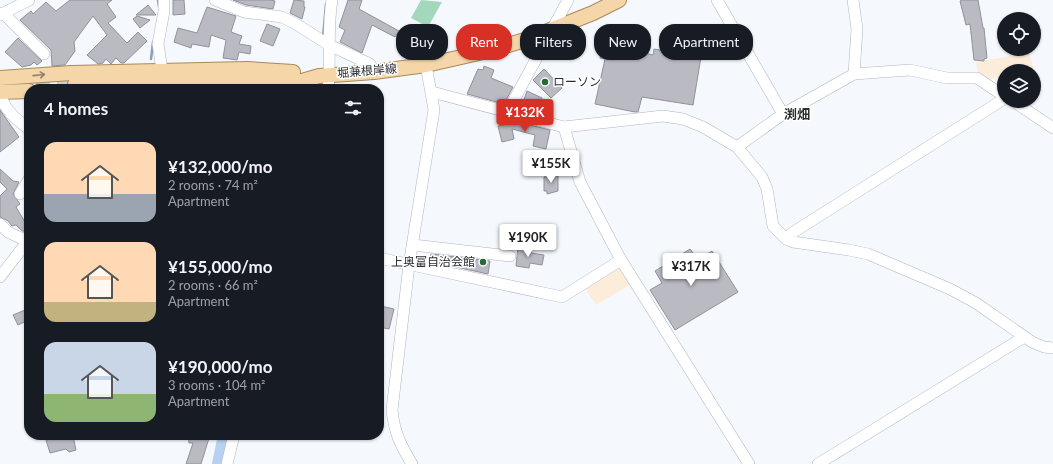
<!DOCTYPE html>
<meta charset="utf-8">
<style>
body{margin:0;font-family:Lato,"Noto Sans JP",sans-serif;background:#242831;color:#f1f3f6;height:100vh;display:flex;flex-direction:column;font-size:15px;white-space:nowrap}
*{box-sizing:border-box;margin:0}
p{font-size:13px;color:#9ea1a6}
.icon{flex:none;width:22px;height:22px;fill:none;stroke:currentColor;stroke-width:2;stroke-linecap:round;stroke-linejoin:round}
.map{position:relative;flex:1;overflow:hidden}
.side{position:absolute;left:24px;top:84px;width:360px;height:356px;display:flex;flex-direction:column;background:#171b24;border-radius:16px;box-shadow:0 1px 3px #0004}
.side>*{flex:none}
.banner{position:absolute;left:396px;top:24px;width:380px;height:36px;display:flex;gap:8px}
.buttons{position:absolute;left:997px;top:12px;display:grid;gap:8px}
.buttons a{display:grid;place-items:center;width:44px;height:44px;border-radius:50%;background:#171b24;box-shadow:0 1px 3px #0004;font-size:20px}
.price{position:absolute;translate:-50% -34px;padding:0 9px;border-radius:4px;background:#fff;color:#222;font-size:13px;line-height:26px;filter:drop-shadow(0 1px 2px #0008)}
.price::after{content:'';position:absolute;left:50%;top:24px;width:12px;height:9px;margin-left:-6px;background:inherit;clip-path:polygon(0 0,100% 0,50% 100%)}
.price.active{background:#d93025;color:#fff}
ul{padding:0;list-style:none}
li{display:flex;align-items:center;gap:12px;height:100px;padding:0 20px}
li span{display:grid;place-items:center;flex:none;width:112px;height:80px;border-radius:12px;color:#555}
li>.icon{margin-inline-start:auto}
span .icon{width:48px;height:48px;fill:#fffc;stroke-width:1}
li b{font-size:17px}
h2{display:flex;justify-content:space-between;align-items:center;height:48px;padding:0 20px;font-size:17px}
.chip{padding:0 14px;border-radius:16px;background:#171b24;box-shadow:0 1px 3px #0004;font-size:14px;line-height:36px}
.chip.active{background:#d93025;color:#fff}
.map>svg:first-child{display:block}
.industrial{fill:#fcecda}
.green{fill:#a4d8bc}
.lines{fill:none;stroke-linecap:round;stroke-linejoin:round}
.stream{stroke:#8da0b9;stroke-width:2.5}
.river{stroke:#b7d1f3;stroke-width:16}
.building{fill:#babac3;stroke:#91919a}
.major-tunnel{stroke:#cdd0d5;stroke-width:14;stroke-dasharray:14 7;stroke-linecap:butt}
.minor-casing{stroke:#afb6bd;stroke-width:12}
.major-casing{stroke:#a88a5a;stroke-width:16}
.minor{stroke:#fff;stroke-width:11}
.major{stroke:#f4d6a9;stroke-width:14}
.oneway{stroke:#90826d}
.poi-dot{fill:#256b37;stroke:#fff;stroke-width:1.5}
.labels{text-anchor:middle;stroke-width:3;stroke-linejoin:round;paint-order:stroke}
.street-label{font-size:12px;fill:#2b2e31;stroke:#fff}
.poi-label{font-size:12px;fill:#2b2e31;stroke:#fff;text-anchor:start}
.neighbourhood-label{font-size:13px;font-weight:bold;fill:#2b2e31;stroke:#fff}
</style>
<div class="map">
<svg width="1053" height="464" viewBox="0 0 1053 464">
<rect width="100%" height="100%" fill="#f5f9fe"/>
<g class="industrial">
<polygon points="1012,49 1028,49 1034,71 1004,71 1004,75 988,80 978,74 976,62 1010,56"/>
<polygon points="616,268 621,270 631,284 596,305 585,288"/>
</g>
<polygon class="green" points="421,0 442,2 428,27 411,18"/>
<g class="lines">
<g class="stream">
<polyline points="158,0 159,7"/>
<polyline points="323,37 326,4"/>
<polyline points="151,59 153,42"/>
</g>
<polyline class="river" points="220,464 226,435"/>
</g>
<g class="building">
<polygon points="70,0 112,0 107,4 116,17 108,23 127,43 138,32 147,41 124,63 121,63 116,58 111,64 106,59 103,63 98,64 87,55 107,35 93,16 74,42 75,51 65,65 52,66 51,50 20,20 31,11 33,14 46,2 56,11"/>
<polygon points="173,0 184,0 185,14 173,15"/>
<polygon points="233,0 270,0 275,1 273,9 246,5"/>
<polygon points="294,0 304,1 304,7 305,7 302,19 290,13"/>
<polygon points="348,0 362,0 359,9 399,31 395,37 372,25 362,53 340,42 345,30 339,27"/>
<polygon points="962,0 978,0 983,28 984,28 987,58 984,59 984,61 974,60 970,24 966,25 960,1"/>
<polygon points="148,5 156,15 136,15"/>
<polygon points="207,7 236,16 231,32 242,36 239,44 251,46 250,54 239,52 237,60 223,58 226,40 211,35 209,47 192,44 191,48 174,42 178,28 197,33"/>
<polygon points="137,16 150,20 140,28 133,19"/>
<polygon points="267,24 280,29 273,46 260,41"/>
<polygon points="18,38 42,61 37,65 34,62 31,65 22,67 5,52"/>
<polygon points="603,43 653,55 654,49 701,57 693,105 642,97 638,112 635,112 595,104 605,59 600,58"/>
<polygon points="484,66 494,70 491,78 513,87 504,104 467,94 478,69 483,70"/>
<polygon points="544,69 562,88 551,98 533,80"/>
<polygon points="527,91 542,98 537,113 521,108"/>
<polygon points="0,110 19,137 0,152"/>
<polygon points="514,121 550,130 546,149 533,146 535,135 512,129 514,139 502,142 498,126 514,123"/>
<polygon points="0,169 13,181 19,182 13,194 20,204 16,207 25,222 29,218 29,234 21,230 16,225 12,226 8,221 0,217 0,196 7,189 0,182"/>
<polygon points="558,176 558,191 547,194 547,191 544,191 544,177"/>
<polygon points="518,247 531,248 531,253 544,255 542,265 530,263 529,268 516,266"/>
<polygon points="690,249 698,260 712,251 738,292 675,330 650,290 662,283 655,271"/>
<polygon points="431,254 490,261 488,274 429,261"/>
<polygon points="381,306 394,309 389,329 379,327"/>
<polygon points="25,310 26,312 29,310 29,320 18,325 13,315"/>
<polygon points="69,435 73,436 76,450 69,452 66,449 50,453 46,440"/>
<polygon points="188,435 210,435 201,464 186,464 193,443 189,443"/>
</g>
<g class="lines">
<polyline class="major-tunnel" points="15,86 75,84"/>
<defs>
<g id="minor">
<polyline points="215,0 244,12 282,17 296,24 329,45 370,64 374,72"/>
<polyline points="717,0 783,114"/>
<polyline points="853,0 857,29 854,74"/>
<polyline points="3,13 44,54"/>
<polyline points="0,15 29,0"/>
<polyline points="162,70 158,44 164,11 164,0"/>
<path d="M328,89C331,59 327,30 332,0"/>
<path d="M1,92C2,109 17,120 29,129"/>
<polyline points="432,92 564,127 663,116 683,119 703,127 737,147 762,177 767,189 773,226 786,239 793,242 849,250 868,254 950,289 976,303 1032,342 1044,347 1053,348"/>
<polyline points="1013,101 1053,128"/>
<polyline points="508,111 568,0"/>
<polyline points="564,127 580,182 621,260 749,464"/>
<polyline points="737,147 783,114 854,74 910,70 947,78 977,78 1004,96"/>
<polyline points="20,194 29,179"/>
<polyline points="0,224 8,232 29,242"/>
<polyline points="786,239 792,233 1004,99"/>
<polyline points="413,245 510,256"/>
<polyline points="379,258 562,297 621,260"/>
<polyline points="0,277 27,242"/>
<polyline points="227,464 234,435"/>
<path d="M412,464C401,446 394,432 392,410L409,265L434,110L426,65"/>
<polyline points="818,464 1024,337"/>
</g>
<g id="major">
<polyline points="0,78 71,73 247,69 293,72"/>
<polyline points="75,84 230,80 302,81 319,76 374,72 426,65 492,50 528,39 593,13 619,0"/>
<polyline points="0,92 29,91"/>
</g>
</defs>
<use href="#minor" class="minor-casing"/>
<use href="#major" class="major-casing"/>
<use href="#minor" class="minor"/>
<use href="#major" class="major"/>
</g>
<defs><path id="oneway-shaft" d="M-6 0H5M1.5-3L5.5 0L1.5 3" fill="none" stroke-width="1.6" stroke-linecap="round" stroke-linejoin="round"/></defs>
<use class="oneway" href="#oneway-shaft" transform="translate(39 75) rotate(-6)"/>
<g class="poi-dot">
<circle cx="545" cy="82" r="4"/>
<circle cx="483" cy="262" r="4"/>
</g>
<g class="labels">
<g class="street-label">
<text transform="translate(367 71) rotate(-5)" y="4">堀兼根岸線</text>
</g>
<g class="poi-label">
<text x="553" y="86">ローソン</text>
<text x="475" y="266" text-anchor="end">上奥富自治会館</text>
</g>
<g class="neighbourhood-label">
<text x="797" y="119">渕畑</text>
</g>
</g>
</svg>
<div class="buttons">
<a><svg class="icon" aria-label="locate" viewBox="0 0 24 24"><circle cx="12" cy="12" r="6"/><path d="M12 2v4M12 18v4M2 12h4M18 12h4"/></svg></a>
<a><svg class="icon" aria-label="layers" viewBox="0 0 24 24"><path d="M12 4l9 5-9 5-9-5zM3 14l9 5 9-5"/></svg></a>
</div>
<b class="price active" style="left:525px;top:133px">¥132K</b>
<b class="price" style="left:551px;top:184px">¥155K</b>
<b class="price" style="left:528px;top:258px">¥190K</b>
<b class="price" style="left:691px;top:287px">¥317K</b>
<div class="banner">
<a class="chip">Buy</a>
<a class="chip active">Rent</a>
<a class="chip">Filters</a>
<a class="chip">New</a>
<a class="chip">Apartment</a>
</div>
<section class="side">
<h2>4 homes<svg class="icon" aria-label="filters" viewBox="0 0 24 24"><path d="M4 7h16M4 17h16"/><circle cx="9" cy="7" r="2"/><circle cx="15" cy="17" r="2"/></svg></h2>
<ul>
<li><span style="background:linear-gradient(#ffd9b3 65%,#9aa5b1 0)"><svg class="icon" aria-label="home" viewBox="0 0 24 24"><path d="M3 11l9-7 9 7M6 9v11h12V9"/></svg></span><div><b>¥132,000/mo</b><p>2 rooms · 74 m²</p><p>Apartment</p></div></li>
<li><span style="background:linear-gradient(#ffd9b3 75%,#c2b280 0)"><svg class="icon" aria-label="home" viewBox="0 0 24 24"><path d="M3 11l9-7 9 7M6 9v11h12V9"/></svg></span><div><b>¥155,000/mo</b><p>2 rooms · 66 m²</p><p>Apartment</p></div></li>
<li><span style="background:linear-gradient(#c9d6e8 65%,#8fb573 0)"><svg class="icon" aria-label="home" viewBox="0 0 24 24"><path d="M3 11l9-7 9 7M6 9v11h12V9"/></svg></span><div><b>¥190,000/mo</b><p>3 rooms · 104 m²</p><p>Apartment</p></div></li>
</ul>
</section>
</div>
